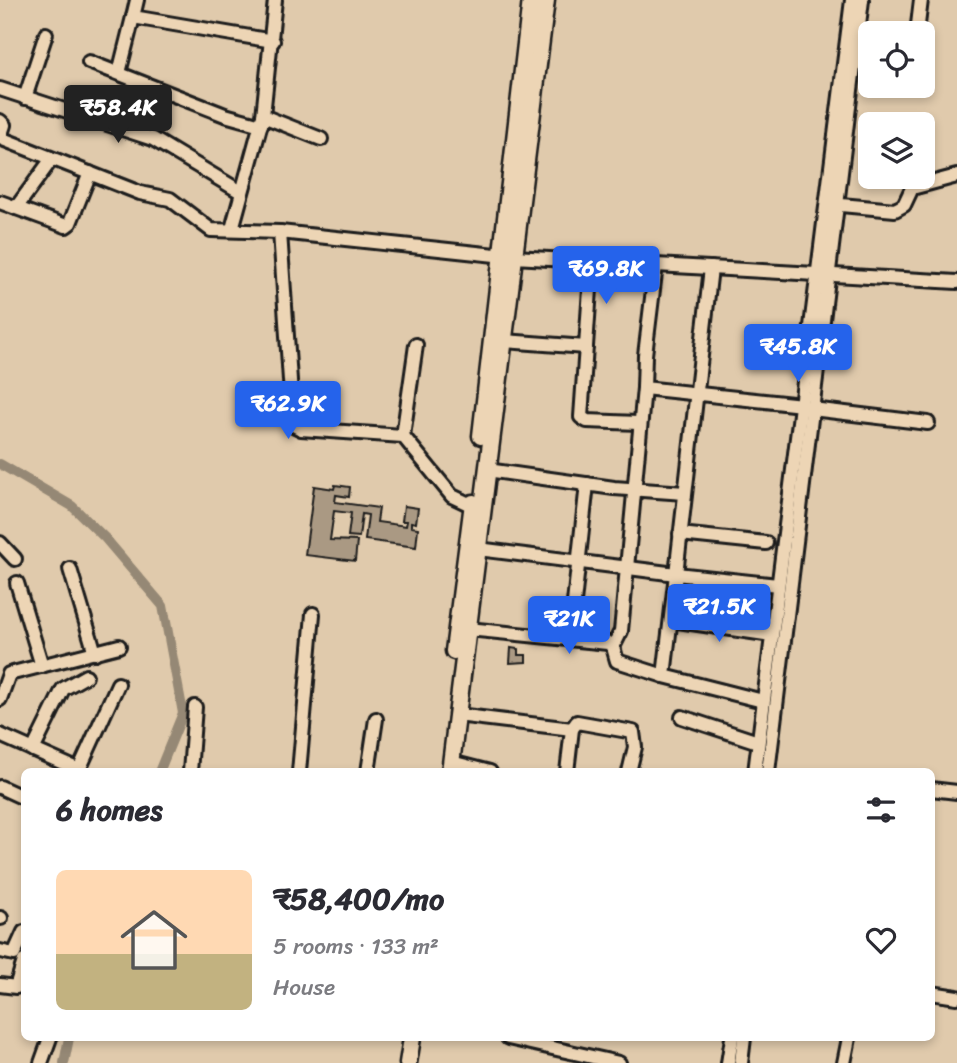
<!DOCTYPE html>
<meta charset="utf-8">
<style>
body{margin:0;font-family:Sriracha,sans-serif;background:#f7f7f7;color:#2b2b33;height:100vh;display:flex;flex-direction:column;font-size:26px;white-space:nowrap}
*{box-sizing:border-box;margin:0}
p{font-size:23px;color:#7c7c81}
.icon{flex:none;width:38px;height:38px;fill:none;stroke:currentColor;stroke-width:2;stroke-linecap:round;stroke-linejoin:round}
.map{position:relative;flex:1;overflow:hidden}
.sheet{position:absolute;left:21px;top:768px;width:914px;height:273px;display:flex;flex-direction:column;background:#fff;border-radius:10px;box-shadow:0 4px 10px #0003}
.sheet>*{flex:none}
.controls{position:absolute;left:858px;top:21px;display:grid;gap:14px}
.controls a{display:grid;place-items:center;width:77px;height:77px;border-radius:10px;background:#fff;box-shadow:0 4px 10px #0003;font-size:35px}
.price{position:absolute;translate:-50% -60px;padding:0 16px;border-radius:7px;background:#2563eb;color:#fff;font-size:23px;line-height:46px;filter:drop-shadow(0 2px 4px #0008)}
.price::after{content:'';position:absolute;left:50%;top:42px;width:21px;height:16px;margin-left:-10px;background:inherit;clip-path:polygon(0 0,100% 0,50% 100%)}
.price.active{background:#222;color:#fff}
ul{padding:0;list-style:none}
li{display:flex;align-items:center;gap:21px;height:175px;padding:0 35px}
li+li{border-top:2px solid #e1e1e2}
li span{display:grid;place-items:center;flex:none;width:196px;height:140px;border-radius:10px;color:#555}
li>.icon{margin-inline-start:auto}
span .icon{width:84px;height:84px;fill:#fffc;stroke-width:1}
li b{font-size:30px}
h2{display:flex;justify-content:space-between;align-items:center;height:84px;padding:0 35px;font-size:30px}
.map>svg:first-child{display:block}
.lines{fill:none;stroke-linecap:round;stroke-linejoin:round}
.canal{stroke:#958874;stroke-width:10}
.building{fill:#aa9983;stroke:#1c1c1c;stroke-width:2}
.minor-casing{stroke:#1c1c1c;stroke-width:18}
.major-casing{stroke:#1c1c1c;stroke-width:21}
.minor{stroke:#edd5b5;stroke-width:12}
.major{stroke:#edd5b5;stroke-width:16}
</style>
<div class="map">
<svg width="957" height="1063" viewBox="0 0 957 1063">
<rect width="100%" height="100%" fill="#e0caac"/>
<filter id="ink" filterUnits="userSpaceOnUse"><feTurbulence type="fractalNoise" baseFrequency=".0143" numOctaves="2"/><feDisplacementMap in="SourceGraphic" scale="14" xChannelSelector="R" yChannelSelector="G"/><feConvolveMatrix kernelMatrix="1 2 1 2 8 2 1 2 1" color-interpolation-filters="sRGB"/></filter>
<g filter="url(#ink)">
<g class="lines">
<g class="canal">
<polyline points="0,464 72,506 105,538 163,606 183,713 159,772"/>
<polyline points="64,1063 69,1038"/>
</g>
</g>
<g class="building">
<polygon points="335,485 350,487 349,497 336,495 335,502 379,508 377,522 406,526 407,521 402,521 404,506 418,508 416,523 411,522 411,527 418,528 416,547 365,540 368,515 362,514 359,537 348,536 351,513 334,511 330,540 357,541 355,561 305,555 314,486 334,489"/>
<polygon points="511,648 518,649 518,655 526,655 526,662 510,663"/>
</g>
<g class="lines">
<defs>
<g id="minor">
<polyline points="137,0 133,17 273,41"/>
<polyline points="917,33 921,0"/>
<polyline points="89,62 225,115 261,125"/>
<polyline points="119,73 133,17"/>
<polyline points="0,89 153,139 241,192"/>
<polyline points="25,98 46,34"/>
<polyline points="263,116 321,139"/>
<polyline points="0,121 4,125 0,137"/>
<polyline points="0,138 140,193 170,199 211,230 280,232 514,257 957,282"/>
<polyline points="0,202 66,226 70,223 90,173"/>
<polyline points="830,204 895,210 904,205 912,188 957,176"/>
<polyline points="16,208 51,160"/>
<polyline points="232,229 263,116 275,0"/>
<polyline points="280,232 293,425 301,429 403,436 452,496 473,506"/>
<polyline points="592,261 581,417 587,421 638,423"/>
<polyline points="656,265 645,355 644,388 802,405"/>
<polyline points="504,341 586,347"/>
<polyline points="812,409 928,423"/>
<polyline points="403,436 416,345"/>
<polyline points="487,470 614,488 685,493"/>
<polyline points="680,534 766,543"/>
<polyline points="0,543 15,559"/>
<polyline points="478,549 676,574 711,268"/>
<polyline points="70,569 95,653"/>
<polyline points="17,583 42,666"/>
<polyline points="671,620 772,635"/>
<polyline points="468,629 608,643 613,647 617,661 664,676"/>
<polyline points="570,639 587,484"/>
<polyline points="613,647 621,631 644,388"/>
<polyline points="0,699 9,674 119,646"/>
<polyline points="763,701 664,676 676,574 778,585"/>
<polyline points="457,715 572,729"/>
<polyline points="682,717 758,742"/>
<polyline points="0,735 79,770"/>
<polyline points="33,750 63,689 86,676"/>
<polyline points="451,762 490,772"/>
<polyline points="78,772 118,684"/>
<polyline points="190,772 195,707"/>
<polyline points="299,772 313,614"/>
<polyline points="368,772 376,719"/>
<polyline points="567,772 572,729 577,722 633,732 635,747 629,772"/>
<polyline points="755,772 852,0"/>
<polyline points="768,772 862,0"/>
<polyline points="0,787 24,798"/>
<polyline points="931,789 957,792"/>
<polyline points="0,918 1,918"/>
<polyline points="0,951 14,954 24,932"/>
<polyline points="0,985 16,987 24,961"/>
<polyline points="931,993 957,997"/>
<polyline points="508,1038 619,1063"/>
<polyline points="41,1063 50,1038"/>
<polyline points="728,1063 732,1038"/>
<polyline points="741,1063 744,1038"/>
<polyline points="844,1063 849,1038"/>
</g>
<g id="major">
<polyline points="481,436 531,0"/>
<polyline points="454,651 473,503"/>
<polyline points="450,772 546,0"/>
<polyline points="408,1063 412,1038"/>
</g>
</defs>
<use href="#minor" class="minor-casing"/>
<use href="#major" class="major-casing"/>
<use href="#minor" class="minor"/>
<use href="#major" class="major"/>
</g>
</g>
</svg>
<div class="controls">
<a><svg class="icon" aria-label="locate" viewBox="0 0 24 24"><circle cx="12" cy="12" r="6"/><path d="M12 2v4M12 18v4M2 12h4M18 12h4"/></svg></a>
<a><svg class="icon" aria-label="layers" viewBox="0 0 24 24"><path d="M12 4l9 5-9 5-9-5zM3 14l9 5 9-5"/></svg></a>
</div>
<b class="price active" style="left:118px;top:145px">₹58.4K</b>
<b class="price" style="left:606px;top:306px">₹69.8K</b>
<b class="price" style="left:798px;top:384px">₹45.8K</b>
<b class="price" style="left:288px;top:441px">₹62.9K</b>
<b class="price" style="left:719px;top:644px">₹21.5K</b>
<b class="price" style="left:569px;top:656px">₹21K</b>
<section class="sheet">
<h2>6 homes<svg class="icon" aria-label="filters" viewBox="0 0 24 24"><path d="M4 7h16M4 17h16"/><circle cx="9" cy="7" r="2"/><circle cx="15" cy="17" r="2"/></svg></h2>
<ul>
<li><span style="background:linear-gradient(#ffd9b3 60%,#c2b280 0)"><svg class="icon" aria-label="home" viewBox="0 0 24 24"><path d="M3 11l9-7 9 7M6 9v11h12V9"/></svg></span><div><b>₹58,400/mo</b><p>5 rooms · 133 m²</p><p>House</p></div><svg class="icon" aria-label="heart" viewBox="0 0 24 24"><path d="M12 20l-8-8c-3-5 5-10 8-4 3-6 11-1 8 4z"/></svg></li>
</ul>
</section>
</div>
